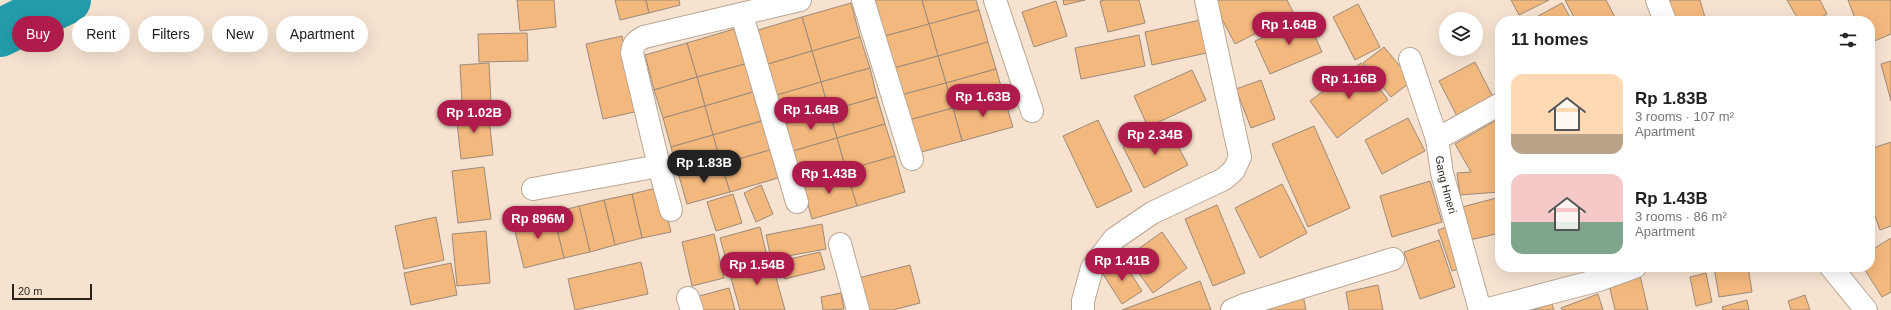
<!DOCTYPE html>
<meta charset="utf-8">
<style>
body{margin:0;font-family:Helvetica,sans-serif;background:#f2f2f2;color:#202124;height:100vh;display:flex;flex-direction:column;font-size:15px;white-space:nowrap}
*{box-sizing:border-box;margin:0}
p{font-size:13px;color:#757577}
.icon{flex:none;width:22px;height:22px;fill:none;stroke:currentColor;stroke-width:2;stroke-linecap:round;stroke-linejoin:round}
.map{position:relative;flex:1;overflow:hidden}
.panel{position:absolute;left:1495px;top:16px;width:380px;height:256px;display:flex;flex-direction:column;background:#fff;border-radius:16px;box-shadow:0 4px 16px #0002}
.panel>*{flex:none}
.hud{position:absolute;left:12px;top:16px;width:380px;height:36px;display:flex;gap:8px}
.controls{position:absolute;left:1439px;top:12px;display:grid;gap:8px}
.controls a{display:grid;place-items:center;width:44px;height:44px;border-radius:50%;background:#fff;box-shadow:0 4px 16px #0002;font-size:20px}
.scale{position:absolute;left:12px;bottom:10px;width:80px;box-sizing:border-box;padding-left:4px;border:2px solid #2b231c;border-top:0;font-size:11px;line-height:14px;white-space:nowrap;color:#2b231c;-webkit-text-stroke:3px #f6e2cf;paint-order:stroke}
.price{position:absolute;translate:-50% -34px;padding:0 9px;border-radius:14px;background:#af1c4b;color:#fff;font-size:13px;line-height:26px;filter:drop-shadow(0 1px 2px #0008)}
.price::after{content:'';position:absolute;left:50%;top:24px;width:12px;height:9px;margin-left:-6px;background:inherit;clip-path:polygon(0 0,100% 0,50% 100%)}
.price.on{background:#222;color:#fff}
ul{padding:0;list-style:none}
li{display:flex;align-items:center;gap:12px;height:100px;padding:0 16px}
li span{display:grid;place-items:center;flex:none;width:112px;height:80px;border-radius:12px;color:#555}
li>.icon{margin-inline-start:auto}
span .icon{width:48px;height:48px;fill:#fffc;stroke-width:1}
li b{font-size:17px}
h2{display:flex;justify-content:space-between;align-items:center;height:48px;padding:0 16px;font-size:17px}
.tag{padding:0 14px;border-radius:18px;background:#fff;box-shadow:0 4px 16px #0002;font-size:14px;line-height:36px}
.tag.on{background:#af1c4b;color:#fff}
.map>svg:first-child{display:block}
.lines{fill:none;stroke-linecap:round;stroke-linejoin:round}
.river{stroke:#249cac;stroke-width:48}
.building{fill:#f3b87d;stroke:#9c8a79}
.minor-casing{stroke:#b9a694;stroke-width:24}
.minor{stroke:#fff;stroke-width:22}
.labels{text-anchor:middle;stroke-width:3;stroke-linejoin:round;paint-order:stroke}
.street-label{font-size:11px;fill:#2b231c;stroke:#f6e2cf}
</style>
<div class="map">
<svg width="1891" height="310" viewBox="0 0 1891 310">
<rect width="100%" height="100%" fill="#f6e2cf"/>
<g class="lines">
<polyline class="river" points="0,33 67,0"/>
</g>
<g class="building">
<polygon points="517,0 554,0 556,27 520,31"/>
<polygon points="615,0 646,0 649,13 620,20"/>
<polygon points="646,0 679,0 680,5 649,13"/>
<polygon points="874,0 922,0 929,24 885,36"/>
<polygon points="922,0 976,0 979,10 929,24"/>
<polygon points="1063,0 1085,0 1064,5"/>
<polygon points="1105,0 1139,0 1145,23 1108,32 1100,1"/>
<polygon points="1212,0 1287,0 1294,14 1235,44"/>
<polygon points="1511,0 1549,0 1519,15"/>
<polygon points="1565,0 1606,0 1617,21 1576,21"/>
<polygon points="1668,0 1700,0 1706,21 1674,21"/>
<polygon points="1787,0 1820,0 1827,14 1815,21 1799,21"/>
<polygon points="1848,0 1891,0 1891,34 1870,43 1870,21 1856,21"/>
<polygon points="1056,1 1067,36 1034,47 1022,12"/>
<polygon points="851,3 860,37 812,51 802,17"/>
<polygon points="1562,3 1572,21 1529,21"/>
<polygon points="1358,4 1380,47 1355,60 1333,17"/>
<polygon points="979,10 988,42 938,56 929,24"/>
<polygon points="802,17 812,51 768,64 758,30"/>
<polygon points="1307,18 1322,52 1270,74 1255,41"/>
<polygon points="1205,19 1211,52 1152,65 1145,32"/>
<polygon points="929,24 938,56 894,68 885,36"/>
<polygon points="734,29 745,64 697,77 687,43"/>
<polygon points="527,33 528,61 479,62 478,34"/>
<polygon points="1139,35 1145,66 1081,79 1075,48"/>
<polygon points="622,36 639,111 603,119 586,44"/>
<polygon points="860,37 870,68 821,82 812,51"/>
<polygon points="988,42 996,69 946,83 938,56"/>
<polygon points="687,43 697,77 654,90 645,55"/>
<polygon points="1384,47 1412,81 1391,97 1363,63"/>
<polygon points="812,51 821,82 777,95 768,64"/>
<polygon points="938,56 946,83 901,95 894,68"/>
<polygon points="1891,61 1891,101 1881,64"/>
<polygon points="1475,62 1494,99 1458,118 1439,81"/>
<polygon points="489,63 491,102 462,104 460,65"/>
<polygon points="1361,63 1388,100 1337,138 1310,101"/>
<polygon points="745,64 753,92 705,106 697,77"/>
<polygon points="870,68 877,97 829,111 821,82"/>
<polygon points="996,69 1003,93 953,108 946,83"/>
<polygon points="1192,70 1206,100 1148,127 1134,96"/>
<polygon points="697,77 705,106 663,118 654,90"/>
<polygon points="1261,80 1275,119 1251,128 1236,89"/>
<polygon points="821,82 829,111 785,124 777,95"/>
<polygon points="946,83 953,108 909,120 901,95"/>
<polygon points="753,92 761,121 713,135 705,106"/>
<polygon points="1003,94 1013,127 962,141 953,108"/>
<polygon points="877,97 885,124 837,138 829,111"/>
<polygon points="705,106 713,135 671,147 663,118"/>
<polygon points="953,108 962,141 918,153 909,120"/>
<polygon points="488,109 493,155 461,159 456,113"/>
<polygon points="829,111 837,138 793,151 785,124"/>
<polygon points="1408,118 1425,151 1382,174 1365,140"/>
<polygon points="1500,118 1500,170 1497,172 1499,192 1460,195 1457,173 1471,172 1455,144"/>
<polygon points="1098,120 1132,191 1097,208 1063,136"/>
<polygon points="762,121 770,150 721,164 713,135"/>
<polygon points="885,124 895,156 846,170 837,138"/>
<polygon points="1166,124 1188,165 1144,188 1123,147"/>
<polygon points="1314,126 1350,208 1308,227 1272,144"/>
<polygon points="713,135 721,164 679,176 671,147"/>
<polygon points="837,138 846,170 802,183 793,151"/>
<polygon points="1891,142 1891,226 1880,230 1870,202 1870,149"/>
<polygon points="770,150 778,178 730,192 721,164"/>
<polygon points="895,156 905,192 857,206 846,170"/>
<polygon points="721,164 730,192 687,204 679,176"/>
<polygon points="484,167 491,219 458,223 452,171"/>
<polygon points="846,170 857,206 812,219 802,183"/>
<polygon points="1430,181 1442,222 1392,237 1380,196"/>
<polygon points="1282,184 1307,233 1260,258 1235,208"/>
<polygon points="761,185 773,214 756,222 744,193"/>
<polygon points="660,187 671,232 642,238 632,194"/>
<polygon points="632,194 642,238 615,245 604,200"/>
<polygon points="733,194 742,223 716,231 707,202"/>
<polygon points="1500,197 1500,233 1470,240 1462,207"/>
<polygon points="604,200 615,245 590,252 579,206"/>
<polygon points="1217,205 1245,273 1213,286 1185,219"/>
<polygon points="579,206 590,252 564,258 553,213"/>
<polygon points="553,213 564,258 524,268 513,223"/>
<polygon points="436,217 444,260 404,269 395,226"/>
<polygon points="822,224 826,249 771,259 766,235"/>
<polygon points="1452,225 1467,266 1452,271 1438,230"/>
<polygon points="760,227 766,252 727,263 720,238"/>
<polygon points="486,231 490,283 457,286 452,234"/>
<polygon points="1162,232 1187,268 1153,293 1127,257"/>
<polygon points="714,234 724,278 692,286 682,242"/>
<polygon points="1891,238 1891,292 1882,297 1863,267 1870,267 1870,251"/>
<polygon points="1439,240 1455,287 1420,299 1404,252"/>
<polygon points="820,252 825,269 785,279 781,261"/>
<polygon points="770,256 785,310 740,310 728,267"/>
<polygon points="1123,261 1142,291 1122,304 1103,274"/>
<polygon points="641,262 648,294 575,310 568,279"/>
<polygon points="451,263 457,295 411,305 404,273"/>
<polygon points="910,265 920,303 893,310 862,310 854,279"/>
<polygon points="1714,267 1748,267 1752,292 1719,297"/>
<polygon points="1639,271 1648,310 1615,310 1608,280"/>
<polygon points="1706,273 1712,302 1696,306 1690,277"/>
<polygon points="1200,281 1211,310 1122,310"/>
<polygon points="1378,285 1383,310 1349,310 1346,292"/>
<polygon points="729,288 735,310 696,310 692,298"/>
<polygon points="841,293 844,309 823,310 821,297"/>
<polygon points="1598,294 1603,310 1562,310 1561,308"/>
<polygon points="1303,295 1306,310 1270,310 1268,302"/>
<polygon points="1805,295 1810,310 1791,310 1788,301"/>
<polygon points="1747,300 1749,310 1723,310 1722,307"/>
<polygon points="1552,304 1554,310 1533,310"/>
</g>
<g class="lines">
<defs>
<g id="minor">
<polyline points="863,0 912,159"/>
<polyline points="995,0 1032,111"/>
<polyline points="1657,0 1665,21"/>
<polyline points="742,15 797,202"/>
<path id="s1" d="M1410,59L1437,139L1442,173L1480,310"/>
<polyline points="1437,139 1500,104"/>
<polyline points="659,166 671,210"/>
<path d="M533,189L659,166L632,53C633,44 636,41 644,37L800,0"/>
<polyline points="840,244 858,310"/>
<polyline points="1831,267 1866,310"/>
<polyline points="688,298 692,310"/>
<polyline points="1083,310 1083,301 1092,268 1114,239 1152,213 1224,179 1234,170 1240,157 1206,0"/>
<polyline points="1232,310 1247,304 1393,259"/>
<polyline points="1485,310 1599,280 1635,267"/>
</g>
</defs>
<use href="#minor" class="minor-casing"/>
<use href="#minor" class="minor"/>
</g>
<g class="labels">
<g class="street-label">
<text dy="4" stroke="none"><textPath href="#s1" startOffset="131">Gang Hmeri</textPath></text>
</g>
</g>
</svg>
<div class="controls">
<a><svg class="icon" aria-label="layers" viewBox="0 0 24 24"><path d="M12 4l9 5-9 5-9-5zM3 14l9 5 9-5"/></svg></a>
</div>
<div class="scale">20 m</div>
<b class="price" style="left:1289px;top:46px">Rp 1.64B</b>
<b class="price" style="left:1349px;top:100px">Rp 1.16B</b>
<b class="price" style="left:983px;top:118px">Rp 1.63B</b>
<b class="price" style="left:811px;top:131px">Rp 1.64B</b>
<b class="price" style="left:474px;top:134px">Rp 1.02B</b>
<b class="price" style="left:1155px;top:156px">Rp 2.34B</b>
<b class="price on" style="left:704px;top:184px">Rp 1.83B</b>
<b class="price" style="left:829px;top:195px">Rp 1.43B</b>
<b class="price" style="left:538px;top:240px">Rp 896M</b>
<b class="price" style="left:1122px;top:282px">Rp 1.41B</b>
<b class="price" style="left:757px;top:286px">Rp 1.54B</b>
<div class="hud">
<a class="tag on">Buy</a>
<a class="tag">Rent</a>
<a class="tag">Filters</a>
<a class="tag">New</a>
<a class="tag">Apartment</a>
</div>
<section class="panel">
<h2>11 homes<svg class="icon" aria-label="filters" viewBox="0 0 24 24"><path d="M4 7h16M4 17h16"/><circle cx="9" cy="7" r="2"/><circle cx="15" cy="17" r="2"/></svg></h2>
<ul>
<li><span style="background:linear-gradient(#ffd9b3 75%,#b9a48a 0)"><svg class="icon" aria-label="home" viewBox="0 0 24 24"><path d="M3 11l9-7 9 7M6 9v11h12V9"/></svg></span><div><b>Rp 1.83B</b><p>3 rooms · 107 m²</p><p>Apartment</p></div></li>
<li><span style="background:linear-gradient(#f6c9c9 60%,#7fa58c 0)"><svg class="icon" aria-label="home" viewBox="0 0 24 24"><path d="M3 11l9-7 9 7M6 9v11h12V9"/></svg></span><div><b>Rp 1.43B</b><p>3 rooms · 86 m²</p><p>Apartment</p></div></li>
</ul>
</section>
</div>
